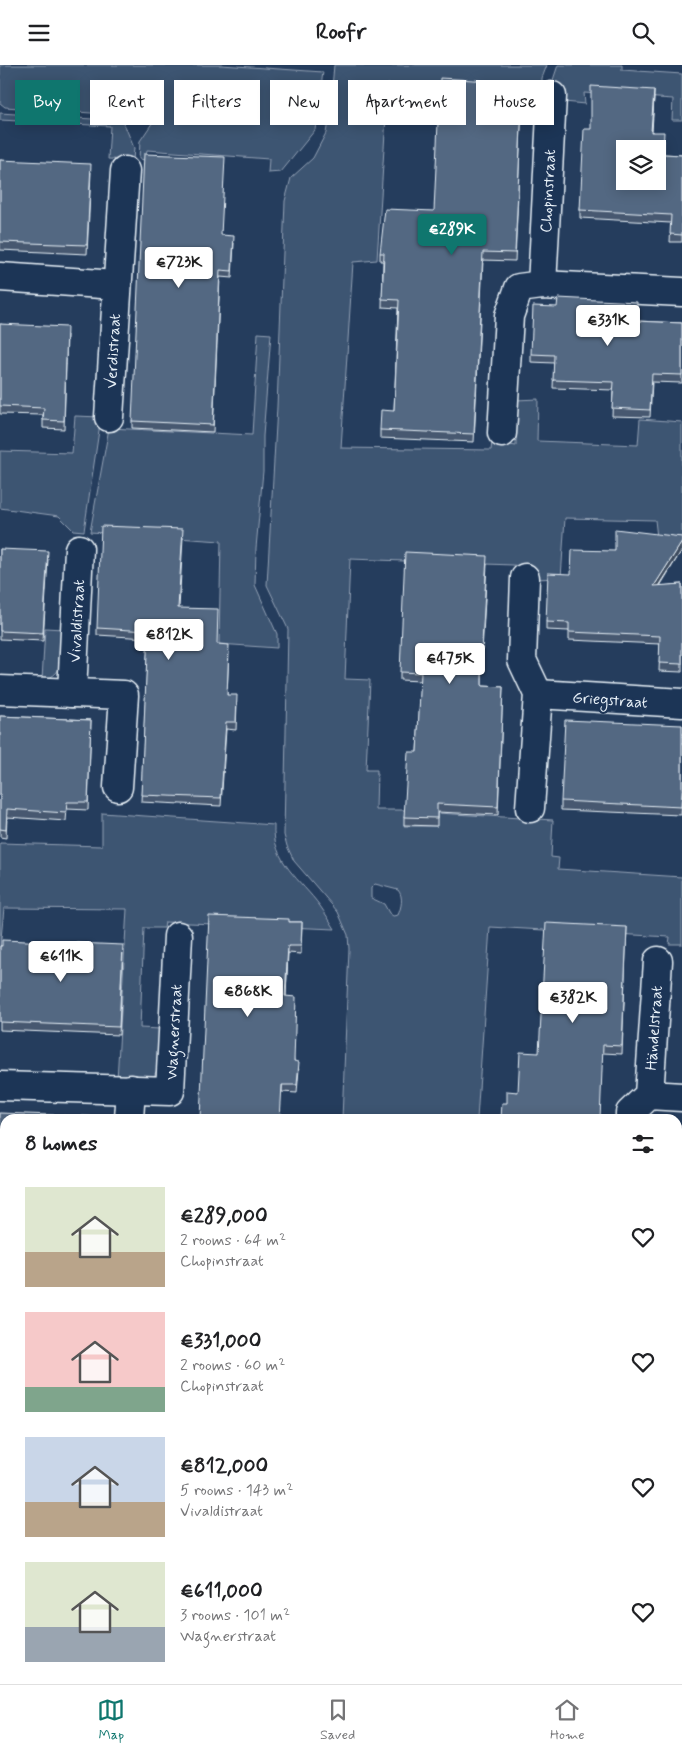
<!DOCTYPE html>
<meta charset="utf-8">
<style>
body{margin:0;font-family:Mynerve,sans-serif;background:#f6f6f6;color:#202124;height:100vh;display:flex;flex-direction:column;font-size:19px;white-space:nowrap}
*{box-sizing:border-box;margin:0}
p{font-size:16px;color:#757577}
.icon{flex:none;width:28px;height:28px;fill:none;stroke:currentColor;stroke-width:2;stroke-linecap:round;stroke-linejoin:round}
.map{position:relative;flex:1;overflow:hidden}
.side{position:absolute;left:0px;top:1049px;width:682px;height:571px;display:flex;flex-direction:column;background:#fff;border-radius:15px 15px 0 0;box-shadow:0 2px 12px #0003}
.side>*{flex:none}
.top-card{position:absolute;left:15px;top:15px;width:652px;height:45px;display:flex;gap:10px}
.controls{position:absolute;left:616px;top:75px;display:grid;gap:10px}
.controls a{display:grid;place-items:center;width:50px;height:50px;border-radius:0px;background:#fff;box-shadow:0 2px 12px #0003;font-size:25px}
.price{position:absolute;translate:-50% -42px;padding:0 11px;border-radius:5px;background:#fff;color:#222;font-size:16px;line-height:32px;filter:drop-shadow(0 1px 2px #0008)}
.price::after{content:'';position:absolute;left:50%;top:30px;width:15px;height:11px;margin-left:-8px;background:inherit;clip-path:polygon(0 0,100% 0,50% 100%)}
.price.selected{background:#0f766e;color:#fff}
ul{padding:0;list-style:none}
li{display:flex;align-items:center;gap:15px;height:125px;padding:0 25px}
li span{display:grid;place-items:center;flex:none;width:140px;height:100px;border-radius:0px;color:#555}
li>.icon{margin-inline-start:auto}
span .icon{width:60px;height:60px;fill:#fffc;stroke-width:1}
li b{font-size:21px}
h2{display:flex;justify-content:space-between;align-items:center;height:60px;padding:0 25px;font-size:21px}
.chip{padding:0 18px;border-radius:0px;background:#fff;box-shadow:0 2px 12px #0003;font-size:18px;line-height:45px}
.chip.selected{background:#0f766e;color:#fff}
header{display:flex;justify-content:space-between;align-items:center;height:65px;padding:0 25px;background:#fff;font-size:22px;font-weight:700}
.tab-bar{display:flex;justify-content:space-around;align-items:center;height:70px;border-top:1px solid #e0e0e0;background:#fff;font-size:14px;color:#757577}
.tab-bar a{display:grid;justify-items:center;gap:2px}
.tab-bar .selected{color:#0f766e}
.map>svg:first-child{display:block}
.green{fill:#3e5472;stroke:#93a2b5;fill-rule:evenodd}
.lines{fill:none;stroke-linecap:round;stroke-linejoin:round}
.service-casing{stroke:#e8f1f8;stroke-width:18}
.minor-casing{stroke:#e8f1f8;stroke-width:31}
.service{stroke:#1d3557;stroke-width:14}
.minor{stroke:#1d3557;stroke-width:28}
.wall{fill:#475970;stroke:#e8f1f8}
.shaded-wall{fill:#3a485b;stroke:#e8f1f8}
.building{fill:#536782;stroke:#e8f1f8;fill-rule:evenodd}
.labels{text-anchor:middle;stroke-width:4.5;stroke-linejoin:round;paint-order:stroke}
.street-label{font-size:16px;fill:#e8f1f8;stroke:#1d3557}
</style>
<header><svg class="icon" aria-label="menu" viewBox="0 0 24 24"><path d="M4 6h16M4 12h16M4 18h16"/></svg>Roofr<svg class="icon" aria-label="search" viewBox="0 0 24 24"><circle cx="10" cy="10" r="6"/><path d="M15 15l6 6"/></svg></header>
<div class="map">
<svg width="682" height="1619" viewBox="0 0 682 1619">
<rect width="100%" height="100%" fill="#253d5d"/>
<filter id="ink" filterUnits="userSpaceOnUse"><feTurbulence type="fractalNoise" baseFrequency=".02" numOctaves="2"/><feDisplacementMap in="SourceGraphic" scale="10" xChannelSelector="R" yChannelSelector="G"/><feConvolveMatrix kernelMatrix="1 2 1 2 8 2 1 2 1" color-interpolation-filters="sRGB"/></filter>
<g filter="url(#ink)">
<g class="green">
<polygon points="0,0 221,0 323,7 315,65 281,107 268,108 269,94 147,85 145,95 139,94 140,76 161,45 120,50 5,42 0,38"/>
<path d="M334,0H547L542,13V25L388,19L377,195L353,197L341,383L491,385L492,377L516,381V335L538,334L537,376L638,380L640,354L682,357V482L658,481L655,455L565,453L561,513L535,514L536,504L513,500L350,494L345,614L370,615L366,705H377L376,745H406L404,761H436L437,748L553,755L551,792L559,793L558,804L682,812V879H669L670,872L490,862L477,1054H342L349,884L348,870L338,847L294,796L287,781L284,770L288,564L267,520L277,342L285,136L291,113L313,93L326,68L330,46ZM375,819L398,825C404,832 401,843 398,850L393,851L389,848L384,839L371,833V823Z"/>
<polygon points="558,0 622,0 622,5 682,9 682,55 672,55 673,34 584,28 585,39 564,37 564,23 551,21"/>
<polygon points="0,48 123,56 134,83 133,95 108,94 110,61 0,55"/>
<polygon points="258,268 271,269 263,371 263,406 256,483 255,520 277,569 277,583 219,579 221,476 90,467 109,363 252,370"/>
<polygon points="75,351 101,352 84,466 73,465 59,451 0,443 0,386 72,388"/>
<path d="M45,563L63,564C62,585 68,610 42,615Z"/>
<path d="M102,748L274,760C272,797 301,815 320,841C325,848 330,856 335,864L165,857L164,863H144L140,963L160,964C160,976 163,1010 148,1015C142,1018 124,1015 117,1015L127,844L4,843L0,884V778L102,781Z"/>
<polygon points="342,1615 414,1615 413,1619 340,1619"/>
<polygon points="533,1615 591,1615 596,1619 525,1619"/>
</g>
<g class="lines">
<defs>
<polyline id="service" points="150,1619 150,1615"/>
<g id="minor">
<polyline points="0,212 116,220"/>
<polyline points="542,220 552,31"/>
<polyline points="109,352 125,106"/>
<polyline points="502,368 509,251 519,223 542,220 682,227"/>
<polyline points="525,513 522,595 538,629 530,743"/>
<polyline points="0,625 124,630 118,722"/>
<polyline points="72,628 79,484"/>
<polyline points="538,629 682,638"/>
<polyline points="0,1021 170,1026 178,871"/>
<polyline points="649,1030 682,1032"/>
<polyline points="129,1054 131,1024"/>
<polyline points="630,1054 630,1048 649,1030 658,896"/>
<polyline points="0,1267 5,1267"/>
<polyline points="0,1497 5,1497"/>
<polyline points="247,1619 249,1615"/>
<polyline points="325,1619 328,1615"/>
</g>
</defs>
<use href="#service" class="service-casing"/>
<use href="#minor" class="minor-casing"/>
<use href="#service" class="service"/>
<use href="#minor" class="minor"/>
</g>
<g class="wall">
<polygon points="523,18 515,196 483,195 474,377 380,373 380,365 394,346 398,243 382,242 383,196 380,196 380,188 434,146"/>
<polygon points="654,32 652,67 664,75 664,89 682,90 682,177 670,177 671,158 580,153 580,145 591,64"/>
<polygon points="0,95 91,107 87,189 0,185"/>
<polygon points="222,170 234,178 232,213 220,212 213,367 132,363 132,356"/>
<polygon points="637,256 682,258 682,318 652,317 650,352 612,351 613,325 553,323 554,298 531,297 531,289"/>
<polygon points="0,259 67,270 64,364 43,363 43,350 0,349"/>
<polygon points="183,472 179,543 217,579 229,587 227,630 237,638 236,665 226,664 221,741 141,737 148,573 97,570 97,563"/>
<polygon points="0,484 48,494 43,576 0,574"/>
<polygon points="682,485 660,521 682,519 682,607 659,606 660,579 569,575 569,566 546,565 546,557 571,509 615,486"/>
<polygon points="487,499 482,587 482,621 503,622 498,750 437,747 437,761 404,760 404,752 417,687 421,616 400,615 400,607"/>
<polygon points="0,651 91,655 88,745 67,744 66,756 7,752 6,773 0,772"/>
<polygon points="682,660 682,735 681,750 561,745 561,736"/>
<polygon points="289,857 302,857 301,889 288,888 286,931 294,996 299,1004 297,1028 282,1027"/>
<polygon points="627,862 622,989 603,988 507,1038 518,1027 539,988"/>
<polygon points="0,881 123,888 119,970 0,965"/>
<polygon points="0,1048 5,1054 5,1096 0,1095"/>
<polygon points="678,1061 682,1061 682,1109 678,1108"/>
<rect x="678" y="1158" width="4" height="63"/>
<polygon points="0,1167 5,1168 5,1231 0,1231"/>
<rect x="0" y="1292" width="5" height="90"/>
<polygon points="0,1510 5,1615 121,1615 121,1619 0,1619"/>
</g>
<g class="shaded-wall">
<polygon points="654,25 654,32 651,74 651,67"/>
<polygon points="682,477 682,485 654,529 654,521"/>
</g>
<g class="building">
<polygon points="440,13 523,18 515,188 483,187 474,369 380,365 381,345 394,346 399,235 382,234 384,188 380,188 385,144 434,146"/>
<path d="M591,21L654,25L651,67H664L663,89L682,90V170L670,169L671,150L580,145L584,64H591ZM625,84H658V116H625Z"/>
<polygon points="144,89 225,92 221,170 234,171 232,206 220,205 213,360 132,356"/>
<polygon points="0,95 91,99 87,180 0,177"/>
<polygon points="558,233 637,237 636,256 682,258 682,310 652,309 650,345 612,343 614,317 553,315 554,290 531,289 533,241 557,242"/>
<polygon points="0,259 67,262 64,356 43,355 44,343 0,341"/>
<polygon points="101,461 183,464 178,543 218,544 217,579 229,580 227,630 237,630 236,657 226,657 221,733 141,730 148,566 97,563"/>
<polygon points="615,464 682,472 682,477 654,521 682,519 682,599 659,598 660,571 569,567 569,558 546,557 548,508 571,509 572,485 615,486"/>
<polygon points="0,484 48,486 43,568 0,566"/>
<polygon points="405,487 487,491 482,579 482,621 503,622 498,742 437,739 437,753 404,752 408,687 417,687 421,608 400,607"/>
<polygon points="0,651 91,655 88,737 67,737 66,748 7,744 6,765 0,764"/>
<polygon points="565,655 682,660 682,726 681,742 561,736"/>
<polygon points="209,851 289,854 289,857 302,857 301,881 288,881 285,931 296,932 294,996 299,997 297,1020 282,1020 280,1054 200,1054"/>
<polygon points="546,858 627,862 622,981 603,980 600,1054 501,1054 502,1038 507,1038 507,1026 518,1027 520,987 539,988"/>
<polygon points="2,875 123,880 119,962 0,957 0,881 2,881"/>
<polygon points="0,1048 106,1052 106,1054 5,1054 5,1087 0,1087"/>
<rect x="678" y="1061" width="4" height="39"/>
<rect x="678" y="1158" width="4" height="55"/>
<polygon points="0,1167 5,1168 5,1223 0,1223"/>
<rect x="0" y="1292" width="5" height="82"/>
<polygon points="0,1510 5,1510 5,1615 121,1615 121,1619 49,1619 0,1617"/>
</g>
</g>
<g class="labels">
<g class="street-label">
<text transform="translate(547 126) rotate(-87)" y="6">Chopinstraat</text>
<text transform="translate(112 286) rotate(-87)" y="6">Verdistraat</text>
<text transform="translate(76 556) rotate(-87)" y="6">Vivaldistraat</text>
<text transform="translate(610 634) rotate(4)" y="6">Griegstraat</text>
<text transform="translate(653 963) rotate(-86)" y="6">Händelstraat</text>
<text transform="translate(173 967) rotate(-87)" y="6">Wagnerstraat</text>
</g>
</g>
</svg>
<div class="controls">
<a><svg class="icon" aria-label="layers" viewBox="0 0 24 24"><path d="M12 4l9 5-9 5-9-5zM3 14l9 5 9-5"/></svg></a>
</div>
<b class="price selected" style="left:452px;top:191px">€289K</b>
<b class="price" style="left:179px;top:224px">€723K</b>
<b class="price" style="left:608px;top:282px">€331K</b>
<b class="price" style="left:169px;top:596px">€812K</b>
<b class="price" style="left:450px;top:620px">€475K</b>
<b class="price" style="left:61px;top:918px">€611K</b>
<b class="price" style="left:248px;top:953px">€868K</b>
<b class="price" style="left:573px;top:959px">€382K</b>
<div class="top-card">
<a class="chip selected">Buy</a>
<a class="chip">Rent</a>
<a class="chip">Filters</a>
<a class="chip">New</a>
<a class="chip">Apartment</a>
<a class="chip">House</a>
</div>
<section class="side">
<h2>8 homes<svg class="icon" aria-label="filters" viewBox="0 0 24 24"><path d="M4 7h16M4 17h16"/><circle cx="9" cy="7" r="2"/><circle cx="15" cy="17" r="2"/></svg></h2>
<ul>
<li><span style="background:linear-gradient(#dfe7d0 65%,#b9a48a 0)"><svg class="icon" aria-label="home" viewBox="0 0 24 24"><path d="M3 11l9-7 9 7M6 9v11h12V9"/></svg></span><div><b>€289,000</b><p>2 rooms · 64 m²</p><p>Chopinstraat</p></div><svg class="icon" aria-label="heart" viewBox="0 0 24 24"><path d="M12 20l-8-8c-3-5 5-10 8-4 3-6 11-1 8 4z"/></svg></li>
<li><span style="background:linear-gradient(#f6c9c9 75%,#7fa58c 0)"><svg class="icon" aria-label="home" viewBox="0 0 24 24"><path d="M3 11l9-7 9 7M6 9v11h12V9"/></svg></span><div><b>€331,000</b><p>2 rooms · 60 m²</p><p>Chopinstraat</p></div><svg class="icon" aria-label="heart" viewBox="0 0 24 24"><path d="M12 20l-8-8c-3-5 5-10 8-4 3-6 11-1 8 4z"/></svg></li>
<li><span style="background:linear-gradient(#c9d6e8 65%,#b9a48a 0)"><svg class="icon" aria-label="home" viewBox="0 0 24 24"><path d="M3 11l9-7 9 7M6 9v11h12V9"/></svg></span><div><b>€812,000</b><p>5 rooms · 143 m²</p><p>Vivaldistraat</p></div><svg class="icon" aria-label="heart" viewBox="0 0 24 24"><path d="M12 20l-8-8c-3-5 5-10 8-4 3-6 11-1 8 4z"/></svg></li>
<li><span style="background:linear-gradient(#dfe7d0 65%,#9aa5b1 0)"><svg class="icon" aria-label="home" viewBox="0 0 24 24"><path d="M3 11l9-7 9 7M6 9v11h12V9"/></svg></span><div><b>€611,000</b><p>3 rooms · 101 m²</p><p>Wagnerstraat</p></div><svg class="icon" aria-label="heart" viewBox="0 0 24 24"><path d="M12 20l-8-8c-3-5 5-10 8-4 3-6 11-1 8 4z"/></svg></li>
</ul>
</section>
</div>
<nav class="tab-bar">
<a class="selected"><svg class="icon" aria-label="map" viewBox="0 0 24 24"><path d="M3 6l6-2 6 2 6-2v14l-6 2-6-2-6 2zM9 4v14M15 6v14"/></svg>Map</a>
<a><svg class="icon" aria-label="saved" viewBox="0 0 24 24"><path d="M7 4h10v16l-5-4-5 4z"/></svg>Saved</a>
<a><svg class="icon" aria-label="home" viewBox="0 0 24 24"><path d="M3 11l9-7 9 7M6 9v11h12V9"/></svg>Home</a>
</nav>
